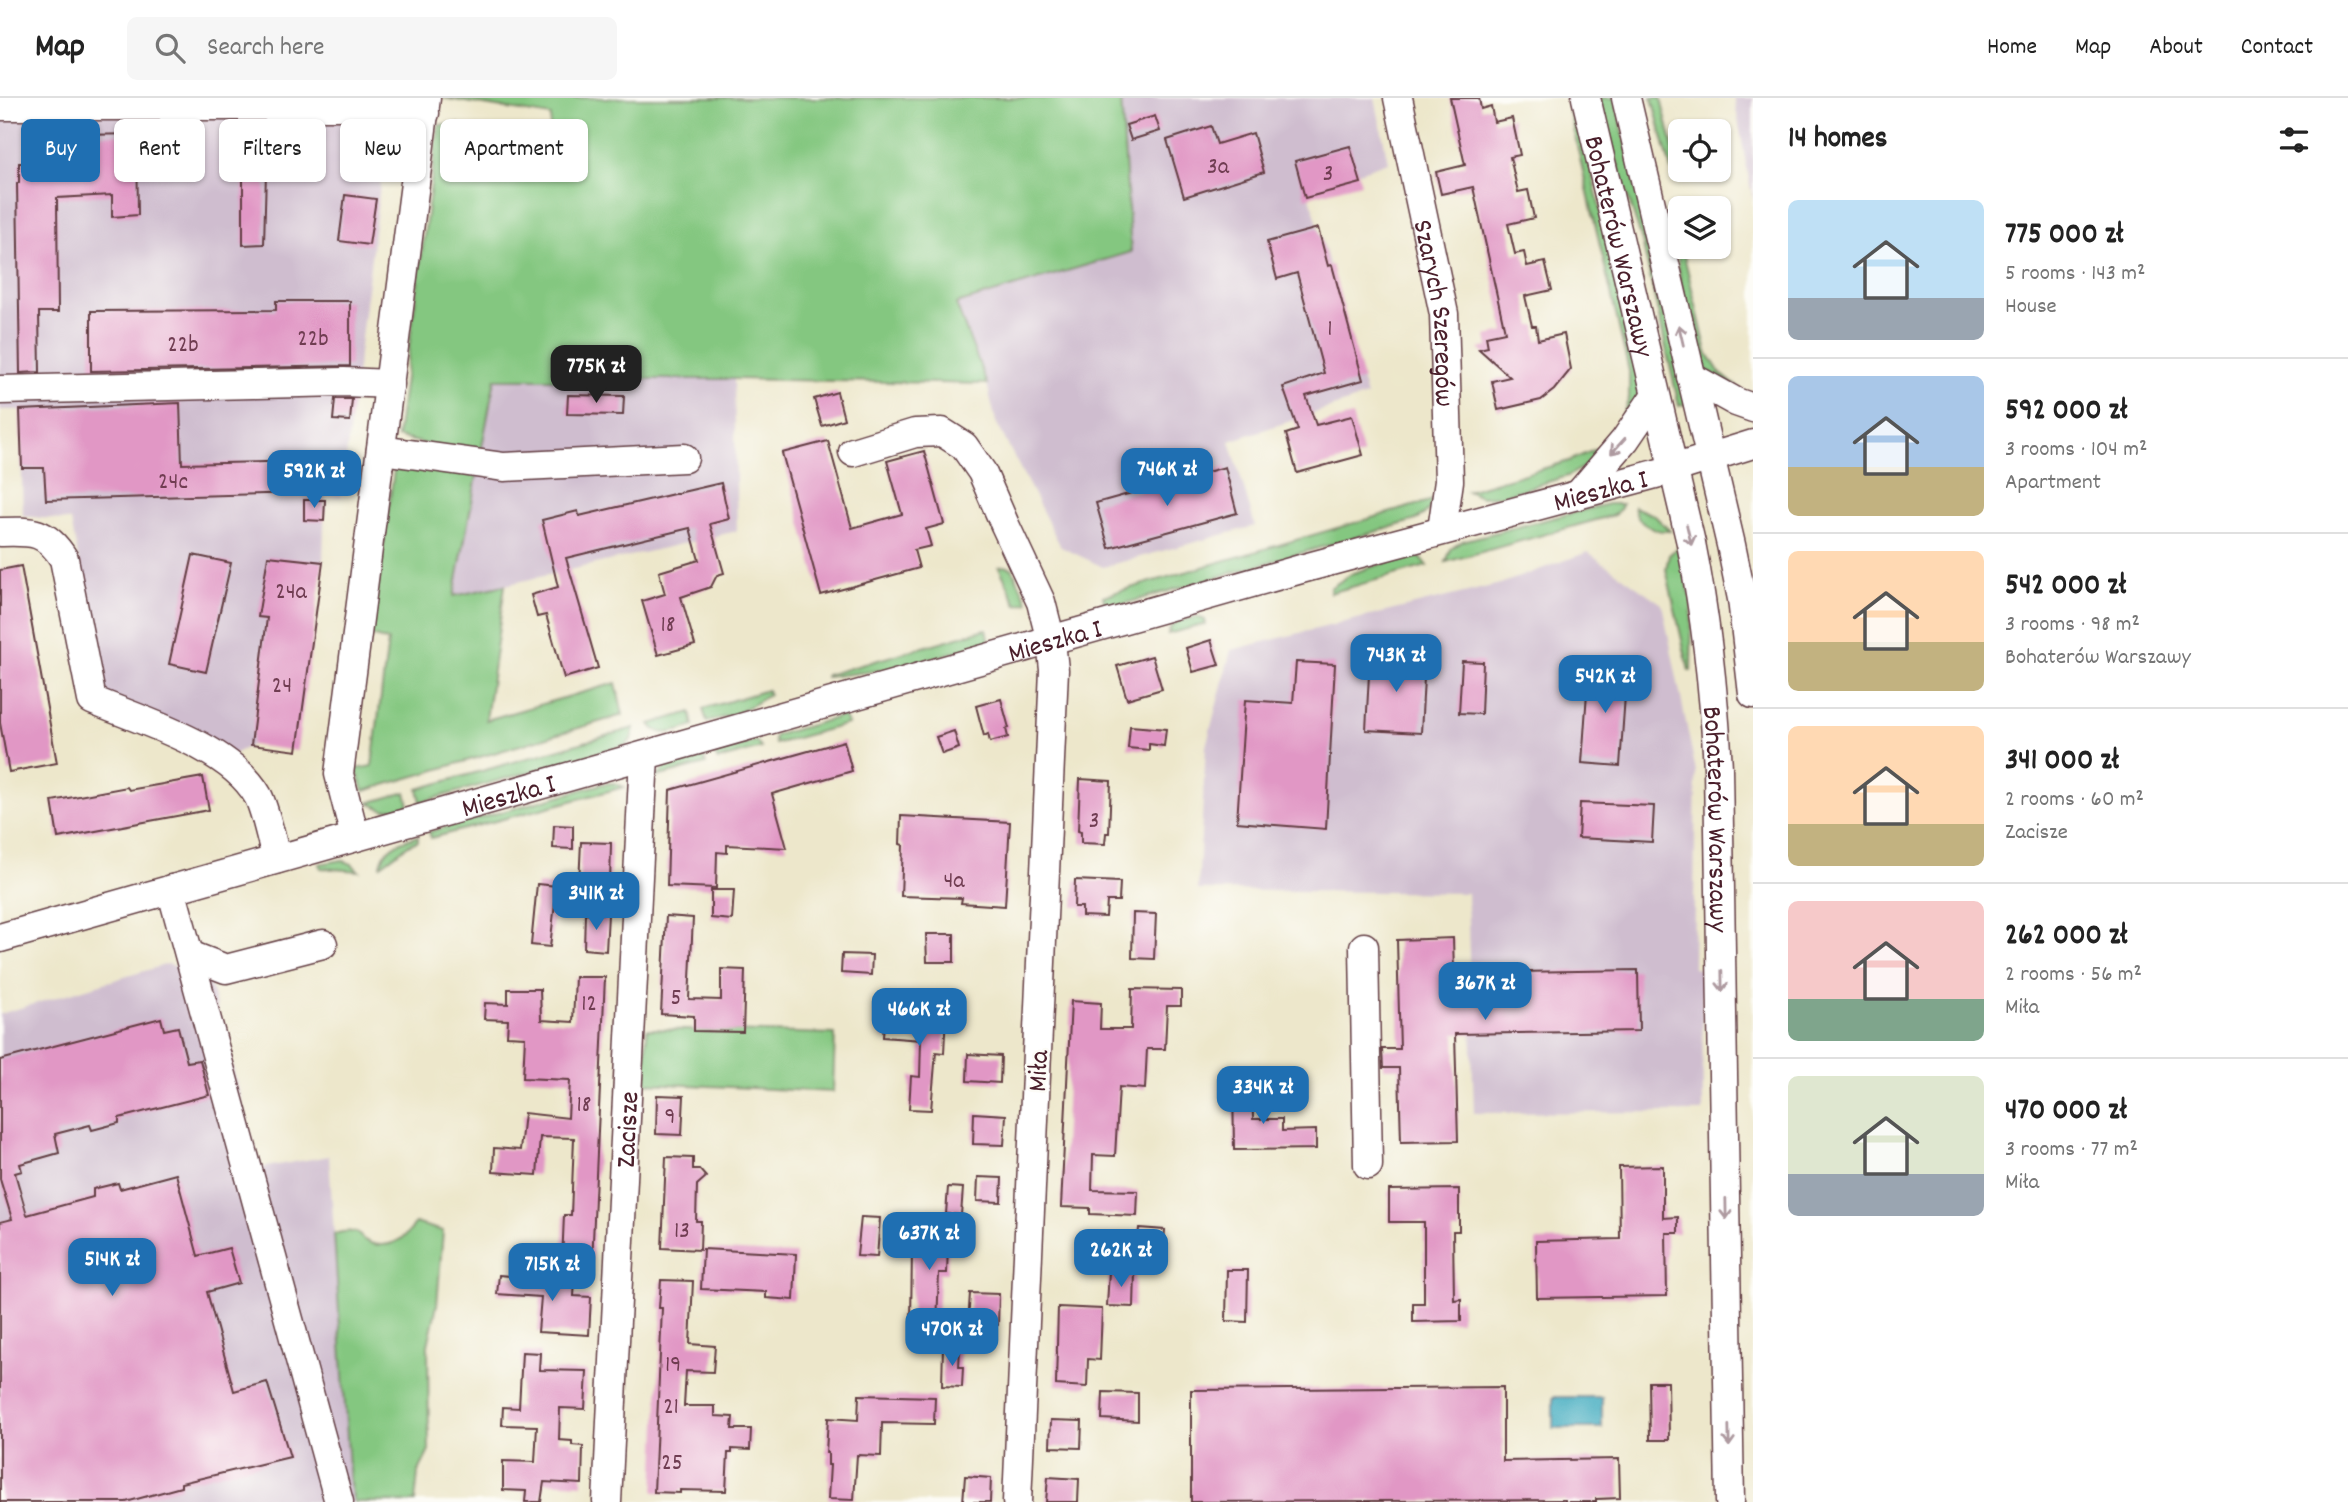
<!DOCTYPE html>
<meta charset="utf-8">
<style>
body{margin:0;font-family:Dekko,sans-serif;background:#f6f6f6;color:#222;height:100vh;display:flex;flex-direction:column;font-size:26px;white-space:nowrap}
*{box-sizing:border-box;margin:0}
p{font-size:23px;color:#767676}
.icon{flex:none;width:38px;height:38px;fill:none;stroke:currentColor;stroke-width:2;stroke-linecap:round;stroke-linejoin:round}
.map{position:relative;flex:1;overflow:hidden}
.drawer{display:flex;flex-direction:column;background:#fff;width:595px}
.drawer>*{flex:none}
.guide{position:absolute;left:21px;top:21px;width:665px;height:63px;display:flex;gap:14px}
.controls{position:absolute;left:1668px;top:21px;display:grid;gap:14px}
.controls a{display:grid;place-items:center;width:63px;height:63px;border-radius:10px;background:#fff;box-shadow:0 2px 5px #0004;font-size:35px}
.price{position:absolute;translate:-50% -60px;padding:0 16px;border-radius:14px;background:#1f6fb2;color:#fff;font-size:23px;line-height:46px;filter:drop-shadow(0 2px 4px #0008)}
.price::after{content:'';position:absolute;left:50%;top:42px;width:21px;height:16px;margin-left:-10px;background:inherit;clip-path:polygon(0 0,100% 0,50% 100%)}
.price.current{background:#222;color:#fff}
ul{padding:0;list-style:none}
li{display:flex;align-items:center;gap:21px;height:175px;padding:0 35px}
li+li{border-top:2px solid #e0e0e0}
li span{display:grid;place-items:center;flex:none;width:196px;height:140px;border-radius:10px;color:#555}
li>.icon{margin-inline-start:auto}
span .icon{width:84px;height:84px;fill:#fffc;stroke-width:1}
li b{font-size:30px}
h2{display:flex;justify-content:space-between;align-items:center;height:84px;padding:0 35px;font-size:30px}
.chip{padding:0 24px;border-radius:10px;background:#fff;box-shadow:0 2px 5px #0004;font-size:24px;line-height:63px}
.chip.current{background:#1f6fb2;color:#fff}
header{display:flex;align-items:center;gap:42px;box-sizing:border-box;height:98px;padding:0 35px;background:#fff;border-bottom:2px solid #e0e0e0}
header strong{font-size:33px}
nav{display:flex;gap:38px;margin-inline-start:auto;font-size:24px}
.search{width:490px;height:63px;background:#f6f6f6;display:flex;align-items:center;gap:18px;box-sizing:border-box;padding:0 24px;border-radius:10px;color:#767676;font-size:26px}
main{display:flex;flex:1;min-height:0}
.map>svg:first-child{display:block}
.industrial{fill:#cfbdcf}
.green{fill:#84c780;stroke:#677356;stroke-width:2}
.water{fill:#41abc0;stroke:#466576;stroke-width:2}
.building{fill:#e197c5}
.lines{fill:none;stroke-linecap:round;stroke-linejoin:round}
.minor-casing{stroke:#623d43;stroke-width:31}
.minor{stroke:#fff;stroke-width:28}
.oneway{stroke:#ae9aa0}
.labels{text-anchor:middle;stroke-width:5;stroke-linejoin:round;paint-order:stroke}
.number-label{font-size:24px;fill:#703d52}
.street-label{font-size:28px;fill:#4a1f2b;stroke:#fdfcf7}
</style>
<header>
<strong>Map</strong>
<div class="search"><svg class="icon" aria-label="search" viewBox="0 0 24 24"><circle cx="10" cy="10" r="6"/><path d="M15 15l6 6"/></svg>Search here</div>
<nav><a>Home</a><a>Map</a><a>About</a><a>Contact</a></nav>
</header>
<main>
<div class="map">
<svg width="1753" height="1404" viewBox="0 0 1753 1404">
<rect width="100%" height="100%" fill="#fdfcf7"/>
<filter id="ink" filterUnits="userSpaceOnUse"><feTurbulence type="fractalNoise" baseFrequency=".0143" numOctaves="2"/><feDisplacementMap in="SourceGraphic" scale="14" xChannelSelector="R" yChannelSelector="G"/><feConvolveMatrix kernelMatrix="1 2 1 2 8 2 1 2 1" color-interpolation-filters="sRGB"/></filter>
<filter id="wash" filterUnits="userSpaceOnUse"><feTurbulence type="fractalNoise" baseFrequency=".00686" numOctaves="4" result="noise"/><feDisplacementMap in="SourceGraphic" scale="28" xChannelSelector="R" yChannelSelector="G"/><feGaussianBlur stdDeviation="1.57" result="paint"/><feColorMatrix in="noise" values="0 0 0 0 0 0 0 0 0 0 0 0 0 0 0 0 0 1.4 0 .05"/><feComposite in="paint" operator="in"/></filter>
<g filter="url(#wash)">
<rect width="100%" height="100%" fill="#ede7cb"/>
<g class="industrial">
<polygon points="0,0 391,0 341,399 325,398 323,464 267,520 251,647 230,658 105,597 71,423 23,418 20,312 0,312"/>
<polygon points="1121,0 1375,0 1388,64 1308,91 1366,298 1230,343 1255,428 1103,469 1061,449 996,324 987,286 956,206 1131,154"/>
<polygon points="1734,0 1753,0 1753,103"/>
<polygon points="495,281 734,281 737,433 454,499"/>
<polygon points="1588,454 1662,506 1696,674 1693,870 1702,871 1703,1014 1474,1015 1467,795 1198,792 1206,648 1231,552 1500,486"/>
<polygon points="168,866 208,878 260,1070 329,1058 350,1386 354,1404 0,1404 0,916"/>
</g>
<g class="green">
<polygon points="442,0 1121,0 1131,154 956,206 987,286 734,281 495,281 480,359 397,339 439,27 459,26 457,42 547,53 551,18"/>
<polygon points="1566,0 1575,0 1639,285 1637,302 1616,334 1629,300 1629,273"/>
<polygon points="1597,0 1615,0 1687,306 1679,308 1642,143"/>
<polygon points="1652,0 1661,0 1678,70 1671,72"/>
<polygon points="1674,115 1680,149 1682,149 1707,254 1720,275 1740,291 1707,273 1702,267 1680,182"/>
<polygon points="1601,349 1587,367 1568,378 1500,398 1481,399 1467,393 1569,363"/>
<polygon points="404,366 477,377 454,498 505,487 486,622 616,585 623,617 364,693 356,671 372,668 388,543 371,538 394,372"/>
<polygon points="1433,402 1428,413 1416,422 1106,511 1103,498"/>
<polygon points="1608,406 1622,406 1621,410 1614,417 1446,464 1451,451 1462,443"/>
<path d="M1634,409L1654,417L1670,433C1654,434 1636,426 1634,409Z"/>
<polygon points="1678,449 1692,504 1691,573 1689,573 1666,471 1669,457"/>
<polygon points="1410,457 1421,460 1427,468 1330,495 1330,490 1353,475"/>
<polygon points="1004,468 1012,470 1028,504 1017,507 999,469"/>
<path d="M1197,519L1205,522L1206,526L1168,536C1171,521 1185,522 1197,519Z"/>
<polygon points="986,531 990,544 898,570 826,579 826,577"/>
<polygon points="767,592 769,597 736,616 707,624 703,611"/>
<path d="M691,614L694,628C679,632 660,642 650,626Z"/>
<polygon points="843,618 848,626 775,646 774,641 776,637"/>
<polygon points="634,630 631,642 626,647 421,704 418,691"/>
<polygon points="756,643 761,650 718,662 714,656"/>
<polygon points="703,657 706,666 656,679 667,668"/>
<polygon points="614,685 624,689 431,740 429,734 602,686"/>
<polygon points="406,694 409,708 385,712 368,705"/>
<path d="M418,738V743L410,746L381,767C385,747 400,744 418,738Z"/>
<polygon points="342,762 352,766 359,773 321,770 319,766"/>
<polygon points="647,931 835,936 833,994 645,985"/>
<path d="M415,1125L443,1133L437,1207L428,1247L429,1353L418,1375L415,1404H354L350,1386L334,1136C341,1134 350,1132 357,1135C360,1137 362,1141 366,1143C385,1153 406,1143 415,1125Z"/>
</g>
<rect class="water" x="1553" y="1299" width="49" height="31"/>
<g id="blocks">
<g class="building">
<polygon points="1450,0 1479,0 1481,11 1491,8 1494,24 1512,20 1520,57 1510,59 1518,94 1528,92 1534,120 1508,126 1515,156 1524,154 1527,168 1545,164 1552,192 1525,198 1532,228 1536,228 1538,242 1564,236 1571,271 1554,292 1541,302 1498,312 1492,283 1510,279 1479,251 1488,249 1486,238 1505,234 1473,89 1441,96 1436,74 1465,67"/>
<polygon points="1155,18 1160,33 1131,42 1126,27"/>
<polygon points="1211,28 1217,46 1253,35 1264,74 1184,99 1167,42"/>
<polygon points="137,36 138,117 112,119 112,97 57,100 58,214 39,214 40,274 20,275 17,85 19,85 19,65 80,65 80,37"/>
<polygon points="1350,48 1361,85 1305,100 1295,63"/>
<polygon points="243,74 266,74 264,146 243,147"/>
<polygon points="345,97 376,101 369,147 339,143"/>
<polygon points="1318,130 1328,168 1332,167 1363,282 1306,298 1316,327 1352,318 1363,357 1297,375 1286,336 1298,332 1283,289 1324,275 1297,175 1277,181 1267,144"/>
<polygon points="276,203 350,203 350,268 91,273 91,213 276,212"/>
<polygon points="837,294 844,321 822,328 814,301"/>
<polygon points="568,297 624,298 623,317 567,316"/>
<polygon points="335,301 352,301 350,323 333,322"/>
<polygon points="180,305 182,366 301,363 302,395 46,402 44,370 22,370 20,312"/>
<polygon points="828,343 852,430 902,416 887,363 924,353 944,426 926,431 931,448 914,452 919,470 821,497 782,355"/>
<polygon points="1225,369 1237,415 1109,450 1096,405"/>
<polygon points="721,385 729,421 710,426 724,475 717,477 711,489 681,499 695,547 658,557 642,503 665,496 659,474 699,462 690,430 566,460 598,570 564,580 546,517 537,519 531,497 558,489 542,422 578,413 579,418"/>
<polygon points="304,402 325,402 324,423 304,422"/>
<polygon points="193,457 231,465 206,574 169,566"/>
<polygon points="268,458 323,464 297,653 251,647 267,520 258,519"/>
<polygon points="21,468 57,665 9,674 0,625 0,472"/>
<polygon points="1211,542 1219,567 1193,574 1186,550"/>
<polygon points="1152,558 1162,591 1127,601 1117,568"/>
<polygon points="1370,558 1425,561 1421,635 1366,632"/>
<polygon points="1462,563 1483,564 1481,616 1459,615"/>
<polygon points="1296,564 1335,566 1326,731 1237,724 1245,602 1293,605"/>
<polygon points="1589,566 1627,569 1620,668 1582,665"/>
<polygon points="1001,601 1009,630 1006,631 1008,639 990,644 988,636 984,638 976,608"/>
<polygon points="1130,628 1166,631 1164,648 1149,646 1149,652 1128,650"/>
<polygon points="954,633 959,650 942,656 936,639"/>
<polygon points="844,643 852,673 772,696 787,750 727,747 727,755 717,754 716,790 667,788 670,692"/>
<polygon points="203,679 209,712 58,740 52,703 127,689 129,692"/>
<polygon points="1080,681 1111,683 1109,735 1106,735 1105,746 1081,745 1081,734 1078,733"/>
<polygon points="1580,705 1654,708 1652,744 1578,740"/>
<polygon points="901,718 1010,724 1005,808 961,805 962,800 901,798 903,747 900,746"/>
<polygon points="554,727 573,728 573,751 553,750"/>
<polygon points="581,744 611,745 610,787 579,786"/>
<polygon points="1075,782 1120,784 1119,803 1107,803 1106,819 1082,818 1082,809 1074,809"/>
<polygon points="537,786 557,788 550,849 531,847"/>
<polygon points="711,792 734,792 732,822 711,820"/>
<polygon points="585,815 608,816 606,853 584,851"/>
<polygon points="1133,815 1156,816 1154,861 1132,860"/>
<polygon points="666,818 693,820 689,901 721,902 721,871 745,872 743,934 694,933 694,918 661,916"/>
<polygon points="926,836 954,836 954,864 927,864"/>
<polygon points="1453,840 1454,875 1638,872 1639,933 1455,936 1458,1043 1401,1044 1399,970 1383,970 1382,951 1400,951 1397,842"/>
<polygon points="842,856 872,857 871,877 841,875"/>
<polygon points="575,879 605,879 592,1165 562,1164 564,1117 571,1117 574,1040 540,1039 537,1077 493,1074 494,1050 520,1052 524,1015 568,1020 570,982 523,980 525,939 507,938 508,922 484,921 485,905 508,906 508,891 540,891 541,922 573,924"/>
<polygon points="1132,891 1181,892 1181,908 1167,908 1165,951 1147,951 1145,991 1119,989 1115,1058 1093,1057 1092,1092 1138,1093 1137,1118 1090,1116 1090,1110 1061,1109 1071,903 1101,905 1100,931 1131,931"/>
<polygon points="885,911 946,915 944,955 936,954 931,1012 909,1011 911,978 920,979 921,942 883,939"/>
<polygon points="161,920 164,932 178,929 187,964 200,962 209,997 119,1020 119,1025 92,1032 90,1027 55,1036 59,1055 20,1066 22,1073 15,1075 27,1117 93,1099 93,1091 118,1085 120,1091 176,1076 198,1158 229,1150 239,1185 207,1194 234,1293 267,1284 290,1359 181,1385 181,1389 126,1404 0,1404 0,1124 12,1121 0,1081 0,962"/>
<polygon points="968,956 1001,958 1000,985 967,983"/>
<polygon points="1233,980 1252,980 1253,1021 1282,1021 1282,1033 1316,1032 1316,1051 1234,1052"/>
<polygon points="657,997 684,998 682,1037 656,1036"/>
<polygon points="974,1015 1006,1017 1004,1047 973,1046"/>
<polygon points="666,1059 693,1060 693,1071 699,1071 706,1079 697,1087 696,1123 701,1123 700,1152 662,1150"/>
<polygon points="1663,1068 1663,1120 1678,1119 1678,1135 1666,1135 1667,1198 1537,1200 1536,1143 1620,1141 1619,1069"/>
<polygon points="978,1079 1002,1080 1001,1104 977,1103"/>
<polygon points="948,1089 963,1090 961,1117 946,1116"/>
<polygon points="1459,1091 1459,1133 1453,1133 1454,1202 1461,1201 1461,1223 1413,1224 1413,1205 1424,1205 1424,1124 1389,1124 1389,1092"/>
<polygon points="861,1119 880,1120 877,1159 857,1158"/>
<polygon points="925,1120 949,1120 947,1175 939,1175 937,1227 911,1226 912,1151 925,1151"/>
<polygon points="1139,1130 1165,1132 1163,1154 1137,1151"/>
<polygon points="703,1151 796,1156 794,1202 766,1200 766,1194 701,1191"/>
<polygon points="1227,1172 1248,1172 1247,1224 1226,1223"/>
<polygon points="1109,1173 1135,1174 1134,1209 1107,1208"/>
<polygon points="499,1177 575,1184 574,1198 591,1199 589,1237 538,1234 541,1199 497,1196"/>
<polygon points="661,1182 693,1183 690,1246 715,1248 713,1274 686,1273 684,1308 715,1308 715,1318 733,1319 732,1331 751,1331 750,1352 732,1351 732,1355 728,1355 726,1393 680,1392 680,1395 654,1394 662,1210 659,1210"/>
<polygon points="970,1195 999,1196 998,1227 968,1226"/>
<polygon points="1058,1209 1102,1211 1100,1262 1088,1261 1087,1289 1056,1287"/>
<polygon points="943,1249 960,1250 959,1269 963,1269 962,1289 942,1288"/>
<polygon points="522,1254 540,1255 539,1272 587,1273 585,1311 560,1310 559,1342 572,1343 572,1347 583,1348 582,1386 544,1384 541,1404 525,1404 526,1393 503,1392 503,1363 535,1364 537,1328 502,1327 503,1309 519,1310"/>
<polygon points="1649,1284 1668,1284 1669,1342 1650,1342"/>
<polygon points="1503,1289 1503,1363 1619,1361 1620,1400 1596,1401 1596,1404 1565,1404 1565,1402 1191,1404 1191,1292"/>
<polygon points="1103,1294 1138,1295 1138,1323 1102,1321"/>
<polygon points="859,1297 935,1299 934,1326 882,1325 881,1358 857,1357 854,1402 828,1401 830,1367 828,1367 828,1355 826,1355 828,1320 858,1322"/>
<polygon points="1051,1322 1082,1323 1081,1350 1050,1349"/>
<polygon points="965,1378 991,1380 990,1404 963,1404"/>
<polygon points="1048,1379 1079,1381 1078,1404 1046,1404"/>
</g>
</g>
</g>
<g filter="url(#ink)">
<use href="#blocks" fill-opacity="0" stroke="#623d43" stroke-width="2"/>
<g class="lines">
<defs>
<g id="minor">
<path id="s1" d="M1398,0L1444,216L1449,383L1442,432"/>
<path id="s2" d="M1586,0L1691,445C1706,520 1714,594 1718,670L1730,1404"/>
<polyline points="1626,0 1731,447 1742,501 1753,596"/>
<polyline points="0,8 383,8 425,15"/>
<polyline points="1691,279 1736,304 1753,310"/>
<polyline points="0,292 344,284 390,286"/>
<polyline points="381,352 504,369 684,360"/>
<polyline points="853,354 915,335 942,334 964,348 982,374 1005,427 1041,504 1051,543 1054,572 1017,1404"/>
<polyline points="1578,397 1625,342 1655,298"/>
<path d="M0,434C32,433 46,432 64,461L92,602C142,623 231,649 258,698C266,713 271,743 277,761"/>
<polyline points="355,739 339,676 426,0"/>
<polyline points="171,791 339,1404"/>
<path id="s3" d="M0,840L1301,471L1663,374L1753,346"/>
<polyline points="1364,849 1368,1067"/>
<polyline points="190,857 226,871 323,846"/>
<path id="s4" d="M607,1404L644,658"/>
</g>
</defs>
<use href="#minor" class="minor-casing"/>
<use href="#minor" class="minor"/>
</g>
<defs><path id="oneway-shaft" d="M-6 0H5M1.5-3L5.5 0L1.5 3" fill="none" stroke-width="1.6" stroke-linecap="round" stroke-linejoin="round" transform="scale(1.75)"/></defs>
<g class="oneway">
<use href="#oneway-shaft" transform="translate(1681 237) rotate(-103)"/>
<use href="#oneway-shaft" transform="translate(1618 348) rotate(132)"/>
<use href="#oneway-shaft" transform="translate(1689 437) rotate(77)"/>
<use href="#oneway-shaft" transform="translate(1722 883) rotate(89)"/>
<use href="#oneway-shaft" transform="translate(1726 1111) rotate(89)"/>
<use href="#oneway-shaft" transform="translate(1729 1338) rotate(89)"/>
</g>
</g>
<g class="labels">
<g class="number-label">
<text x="1218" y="75">3a</text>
<text x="1328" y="82">3</text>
<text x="1330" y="237">1</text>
<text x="313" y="247">22b</text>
<text x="183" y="253">22b</text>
<text x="173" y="390">24c</text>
<text x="291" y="500">24a</text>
<text x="668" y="533">18</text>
<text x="282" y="594">24</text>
<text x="1094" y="729">3</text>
<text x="954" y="789">4a</text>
<text x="676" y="906">5</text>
<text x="589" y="912">12</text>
<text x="584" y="1013">18</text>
<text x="670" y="1025">9</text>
<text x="682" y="1139">13</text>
<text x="673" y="1273">19</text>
<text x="671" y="1315">21</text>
<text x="672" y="1371">25</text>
</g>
<g class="street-label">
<text dy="10" stroke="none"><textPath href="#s2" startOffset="152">Bohaterów Warszawy</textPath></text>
<text dy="10" stroke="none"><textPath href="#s1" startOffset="219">Szarych Szeregów</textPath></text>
<text dy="10" stroke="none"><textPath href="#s3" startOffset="1662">Mieszka I</textPath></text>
<text dy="10" stroke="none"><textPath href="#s3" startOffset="1096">Mieszka I</textPath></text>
<text dy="10" stroke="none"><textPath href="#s3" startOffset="528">Mieszka I</textPath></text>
<text dy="10" stroke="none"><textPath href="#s2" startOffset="735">Bohaterów Warszawy</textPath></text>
<text transform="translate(1036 973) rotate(-87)" y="10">Miła</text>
<text dy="10" stroke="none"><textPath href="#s4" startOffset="373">Zacisze</textPath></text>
</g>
</g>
</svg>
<div class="controls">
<a><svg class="icon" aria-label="locate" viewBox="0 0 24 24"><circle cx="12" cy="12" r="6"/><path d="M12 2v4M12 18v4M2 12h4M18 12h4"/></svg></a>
<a><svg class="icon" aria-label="layers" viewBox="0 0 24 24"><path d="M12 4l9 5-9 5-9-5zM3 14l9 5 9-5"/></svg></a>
</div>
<b class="price current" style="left:596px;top:307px">775K zł</b>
<b class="price" style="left:1167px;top:410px">746K zł</b>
<b class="price" style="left:314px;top:412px">592K zł</b>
<b class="price" style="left:1396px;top:596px">743K zł</b>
<b class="price" style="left:1605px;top:617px">542K zł</b>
<b class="price" style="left:596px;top:834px">341K zł</b>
<b class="price" style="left:1485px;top:924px">367K zł</b>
<b class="price" style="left:919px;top:950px">466K zł</b>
<b class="price" style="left:1263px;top:1028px">334K zł</b>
<b class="price" style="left:929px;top:1174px">637K zł</b>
<b class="price" style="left:1121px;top:1191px">262K zł</b>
<b class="price" style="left:112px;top:1200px">514K zł</b>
<b class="price" style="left:552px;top:1205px">715K zł</b>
<b class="price" style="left:952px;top:1270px">470K zł</b>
<div class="guide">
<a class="chip current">Buy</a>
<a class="chip">Rent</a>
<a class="chip">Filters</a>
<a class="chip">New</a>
<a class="chip">Apartment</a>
</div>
</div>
<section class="drawer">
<h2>14 homes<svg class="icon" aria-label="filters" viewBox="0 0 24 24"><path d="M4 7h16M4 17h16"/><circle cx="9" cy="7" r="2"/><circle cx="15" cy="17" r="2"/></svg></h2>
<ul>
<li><span style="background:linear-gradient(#bfe0f5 70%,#9aa5b1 0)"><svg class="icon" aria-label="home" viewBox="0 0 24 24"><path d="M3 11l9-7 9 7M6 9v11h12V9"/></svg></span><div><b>775 000 zł</b><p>5 rooms · 143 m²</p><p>House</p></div></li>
<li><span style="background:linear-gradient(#a9c7e8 65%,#c2b280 0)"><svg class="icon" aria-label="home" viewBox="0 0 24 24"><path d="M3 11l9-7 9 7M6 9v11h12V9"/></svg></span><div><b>592 000 zł</b><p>3 rooms · 104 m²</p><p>Apartment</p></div></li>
<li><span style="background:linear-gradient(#ffd9b3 65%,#c2b280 0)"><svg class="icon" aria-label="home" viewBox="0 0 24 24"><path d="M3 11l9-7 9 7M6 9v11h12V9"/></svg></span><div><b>542 000 zł</b><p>3 rooms · 98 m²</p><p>Bohaterów Warszawy</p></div></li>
<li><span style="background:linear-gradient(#ffd9b3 70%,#c2b280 0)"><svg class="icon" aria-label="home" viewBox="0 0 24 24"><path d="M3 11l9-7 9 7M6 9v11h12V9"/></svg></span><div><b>341 000 zł</b><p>2 rooms · 60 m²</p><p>Zacisze</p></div></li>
<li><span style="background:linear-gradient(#f6c9c9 70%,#7fa58c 0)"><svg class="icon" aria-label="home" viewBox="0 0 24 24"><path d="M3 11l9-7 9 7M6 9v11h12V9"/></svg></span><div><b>262 000 zł</b><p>2 rooms · 56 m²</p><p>Miła</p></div></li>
<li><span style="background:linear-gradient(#dfe7d0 70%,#9aa5b1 0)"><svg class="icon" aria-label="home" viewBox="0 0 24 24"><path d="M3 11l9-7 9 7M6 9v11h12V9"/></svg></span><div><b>470 000 zł</b><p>3 rooms · 77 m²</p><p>Miła</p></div></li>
</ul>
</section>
</main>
